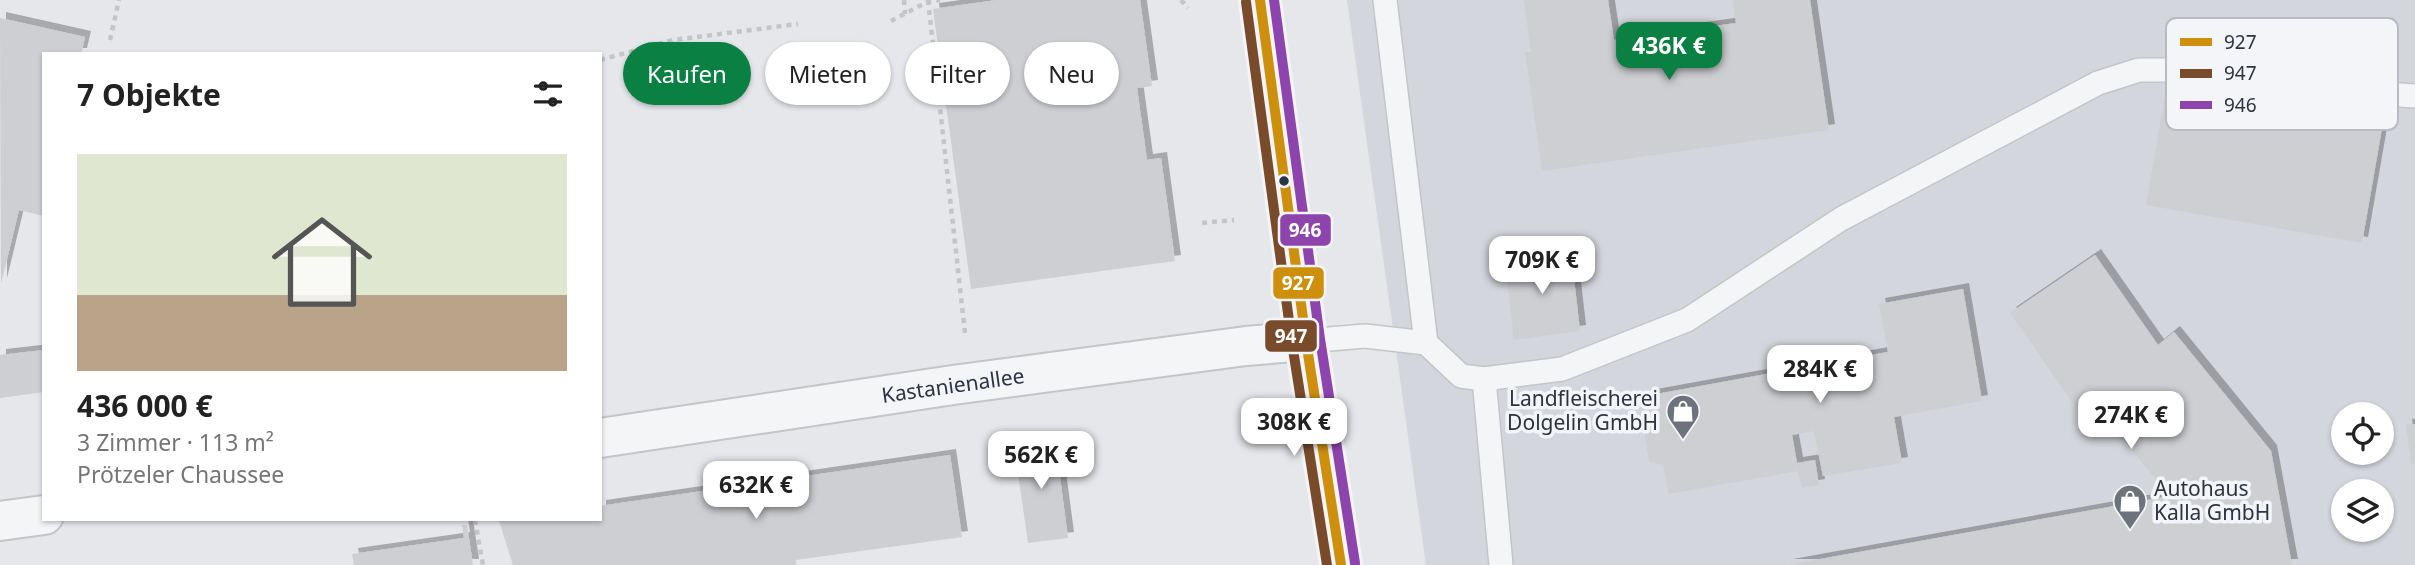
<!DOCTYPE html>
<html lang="de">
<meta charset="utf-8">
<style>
body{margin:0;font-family:"Noto Sans",sans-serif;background:#f2f2f2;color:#222;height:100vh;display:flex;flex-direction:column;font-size:26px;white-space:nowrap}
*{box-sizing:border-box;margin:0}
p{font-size:23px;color:#767676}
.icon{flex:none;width:38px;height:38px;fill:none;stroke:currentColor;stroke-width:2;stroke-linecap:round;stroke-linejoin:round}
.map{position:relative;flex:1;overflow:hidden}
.details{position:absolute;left:42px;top:52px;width:560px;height:469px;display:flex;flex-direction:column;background:#fff;border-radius:0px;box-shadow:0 2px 5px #0004}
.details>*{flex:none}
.top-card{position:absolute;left:623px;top:42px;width:665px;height:63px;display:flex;gap:14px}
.fabs{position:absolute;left:2331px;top:402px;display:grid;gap:14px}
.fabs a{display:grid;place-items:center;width:63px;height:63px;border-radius:50%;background:#fff;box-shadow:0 2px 5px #0004;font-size:35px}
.price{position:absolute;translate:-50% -60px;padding:0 16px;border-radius:14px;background:#fff;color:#222;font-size:23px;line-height:46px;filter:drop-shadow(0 2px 4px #0008)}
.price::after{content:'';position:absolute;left:50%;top:42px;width:21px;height:16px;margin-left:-10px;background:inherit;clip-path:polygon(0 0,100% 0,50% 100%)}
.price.selected{background:#0b8043;color:#fff}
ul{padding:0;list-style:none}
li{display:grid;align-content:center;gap:14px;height:371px;padding:0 35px}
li+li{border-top:2px solid #e0e0e0}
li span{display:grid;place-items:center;height:217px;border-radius:0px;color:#555}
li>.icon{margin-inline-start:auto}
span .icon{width:126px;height:126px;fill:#fffc;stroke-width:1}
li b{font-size:30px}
h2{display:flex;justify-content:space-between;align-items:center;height:84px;padding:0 35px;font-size:30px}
.tag{padding:0 24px;border-radius:32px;background:#fff;box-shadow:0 2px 5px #0004;font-size:24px;line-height:63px}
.tag.selected{background:#0b8043;color:#fff}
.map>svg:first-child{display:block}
.built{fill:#d4d6dd;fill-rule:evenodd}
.building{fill:#cdcfd2;filter:url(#shadow)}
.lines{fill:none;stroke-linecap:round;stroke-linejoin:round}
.service-casing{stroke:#c3c5c8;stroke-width:26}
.tertiary-casing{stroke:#c3c5c8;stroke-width:42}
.secondary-casing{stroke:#c3c5c8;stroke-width:42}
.path{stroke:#c4c5c9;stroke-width:4.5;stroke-dasharray:5 5;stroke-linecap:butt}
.service{stroke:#f4f5f6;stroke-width:23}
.tertiary{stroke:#f4f5f6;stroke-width:38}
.secondary{stroke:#f7f7f8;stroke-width:38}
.bus-1-casing{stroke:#f4f5f8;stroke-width:16}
.bus-2-casing{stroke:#f4f5f8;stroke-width:16}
.bus-3-casing{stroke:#f4f5f8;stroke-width:16}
.bus-1{stroke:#ce8f0d;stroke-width:10}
.bus-2{stroke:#7a4b2a;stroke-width:10}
.bus-3{stroke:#8e44ad;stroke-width:10}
.bus-dot{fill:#2c3342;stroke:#f4f5f8;stroke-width:2.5}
.labels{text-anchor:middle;stroke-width:7;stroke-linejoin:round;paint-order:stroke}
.street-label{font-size:21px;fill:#2c3342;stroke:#f4f5f8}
.poi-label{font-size:21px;fill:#2c3342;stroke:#f4f5f8;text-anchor:end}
.key{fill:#f4f5f8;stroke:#b8bbc1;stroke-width:2}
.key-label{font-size:19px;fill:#2c3342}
.line-badge{stroke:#f4f5f8;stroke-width:2.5}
.badge-label{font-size:19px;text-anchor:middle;font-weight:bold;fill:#fff}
</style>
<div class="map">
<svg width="2415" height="565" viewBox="0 0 2415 565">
<defs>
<filter id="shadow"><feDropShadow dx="6" dy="-6" stdDeviation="0" flood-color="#0004"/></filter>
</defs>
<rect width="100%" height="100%" fill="#e5e7ea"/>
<path class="built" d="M1347,0H2415V565H1426ZM2343,415H2382V453H2343ZM2343,492H2382V530H2343Z"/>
<g class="building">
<polygon points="997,0 1140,0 1152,86 1137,88 1147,160 1161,158 1175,261 971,289 933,9"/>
<polygon points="1524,0 1608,0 1614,40 1736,23 1733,0 1810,0 1829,130 1542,171 1525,52 1531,52"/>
<polygon points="0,18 85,37 81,54 44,54 44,216 19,210 1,284"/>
<polygon points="2166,90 2382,128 2362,243 2146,205"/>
<polygon points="1571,252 1580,331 1514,340 1505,260"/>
<polygon points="2095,255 2158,345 2174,332 2271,451 2292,565 1787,565 2170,496 2091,402 2079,412 2010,313"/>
<polygon points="1963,289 1982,401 1894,417 1902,463 1823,476 1814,431 1792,435 1797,463 1815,460 1819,485 1802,488 1798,471 1669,494 1663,465 1649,462 1644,431 1656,424 1651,395 1888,352 1879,304"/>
<polygon points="44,350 44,392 0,398 0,355"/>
<polygon points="2415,424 2415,464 2411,464 2406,425"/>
<polygon points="1055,440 1068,538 1028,543 1014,445"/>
<polygon points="950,455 962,537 796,560 796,565 513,565 499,521 600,520 600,506"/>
<polygon points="462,525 467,525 473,565 354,565 352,554 464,538"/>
</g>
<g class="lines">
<defs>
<g id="service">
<polyline points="1385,0 1426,343"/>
<polyline points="1306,341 1365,336 1426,343 1461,376 1484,379 1562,369 1687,320 1841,219 2098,83 2139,70 2202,70 2328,90 2415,96"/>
<polyline points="1484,379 1501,565"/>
</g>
<g id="tertiary">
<polyline points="600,438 953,385 1246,346 1306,341"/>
<polyline points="0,521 44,515"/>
</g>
<polyline id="secondary" points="1260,0 1306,341 1341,565"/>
</defs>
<use href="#service" class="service-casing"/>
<use href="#tertiary" class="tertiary-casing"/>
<use href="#secondary" class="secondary-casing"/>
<g class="path">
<polyline points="904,0 905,14"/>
<polyline points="928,0 965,333"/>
<polyline points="1181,0 1188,8"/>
<polyline points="891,21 927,2 940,0"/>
<polyline points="110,40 119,0"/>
<polyline points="600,60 673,40 798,24"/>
<polyline points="1202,223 1234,220"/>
<polyline points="475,520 483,565"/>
</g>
<use href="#service" class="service"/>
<use href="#tertiary" class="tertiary"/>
<use href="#secondary" class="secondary"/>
<defs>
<polyline id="bus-1" points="1260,0 1306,341 1341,565"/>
<polyline id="bus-2" points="1246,2 1292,343 1327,565"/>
<polyline id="bus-3" points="1274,0 1320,339 1355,563"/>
</defs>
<use href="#bus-1" class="bus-1-casing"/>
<use href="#bus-2" class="bus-2-casing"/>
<use href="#bus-3" class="bus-3-casing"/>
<use href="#bus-1" class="bus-1"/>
<use href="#bus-2" class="bus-2"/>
<use href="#bus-3" class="bus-3"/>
</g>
<defs>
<symbol id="shop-pin" viewBox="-11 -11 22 30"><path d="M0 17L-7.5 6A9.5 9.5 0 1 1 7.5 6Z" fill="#6d727d" stroke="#f4f5f8"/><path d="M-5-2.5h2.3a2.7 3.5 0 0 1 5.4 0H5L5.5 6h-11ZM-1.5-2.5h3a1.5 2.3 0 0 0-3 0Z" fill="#fff"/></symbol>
</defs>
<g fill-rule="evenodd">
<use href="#shop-pin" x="1664" y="392" width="38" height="52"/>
<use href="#shop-pin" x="2111" y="482" width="38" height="52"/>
</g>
<circle class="bus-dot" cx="1284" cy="181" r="6"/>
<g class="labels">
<g class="street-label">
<text transform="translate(953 386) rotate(-8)" y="7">Kastanienallee</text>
</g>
<g class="poi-label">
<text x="1658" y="406">Landfleischerei<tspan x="1658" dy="24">Dolgelin GmbH</tspan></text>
<text x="2154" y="496" text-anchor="start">Autohaus<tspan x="2154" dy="24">Kalla GmbH</tspan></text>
</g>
</g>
<rect x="2166" y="18" width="232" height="112" rx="10" class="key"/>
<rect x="2180" y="38" width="32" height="8" fill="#ce8f0d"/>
<rect x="2180" y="69" width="32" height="9" fill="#7a4b2a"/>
<rect x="2180" y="101" width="32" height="8" fill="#8e44ad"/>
<g class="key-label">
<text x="2224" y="49">927</text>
<text x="2224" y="80">947</text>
<text x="2224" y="112">946</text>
</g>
<g class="line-badge">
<rect x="1279" y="213" width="53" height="34" rx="7" fill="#8e44ad"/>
<rect x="1272" y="266" width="53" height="34" rx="7" fill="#ce8f0d"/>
<rect x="1264" y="319" width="54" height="34" rx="7" fill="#7a4b2a"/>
</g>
<g class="badge-label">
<text x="1305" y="237">946</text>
<text x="1298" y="290">927</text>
<text x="1291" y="343">947</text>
</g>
</svg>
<div class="fabs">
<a><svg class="icon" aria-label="locate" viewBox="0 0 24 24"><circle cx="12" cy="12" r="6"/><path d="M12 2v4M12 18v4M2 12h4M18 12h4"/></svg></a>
<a><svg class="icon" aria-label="layers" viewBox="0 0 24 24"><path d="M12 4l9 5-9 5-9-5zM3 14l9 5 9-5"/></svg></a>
</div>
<b class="price selected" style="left:1669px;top:82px">436K €</b>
<b class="price" style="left:1542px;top:296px">709K €</b>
<b class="price" style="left:1820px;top:405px">284K €</b>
<b class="price" style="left:2131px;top:451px">274K €</b>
<b class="price" style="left:1294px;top:458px">308K €</b>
<b class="price" style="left:1041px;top:491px">562K €</b>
<b class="price" style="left:756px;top:521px">632K €</b>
<div class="top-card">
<a class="tag selected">Kaufen</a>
<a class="tag">Mieten</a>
<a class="tag">Filter</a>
<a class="tag">Neu</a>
</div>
<section class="details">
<h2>7 Objekte<svg class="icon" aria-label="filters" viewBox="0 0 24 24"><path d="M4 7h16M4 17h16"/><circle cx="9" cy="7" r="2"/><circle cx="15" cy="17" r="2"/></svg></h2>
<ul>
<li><span style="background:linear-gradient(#dfe7d0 65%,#b9a48a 0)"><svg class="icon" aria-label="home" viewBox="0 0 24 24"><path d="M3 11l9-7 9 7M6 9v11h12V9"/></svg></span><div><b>436 000 €</b><p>3 Zimmer · 113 m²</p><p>Prötzeler Chaussee</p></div></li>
</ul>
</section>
</div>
